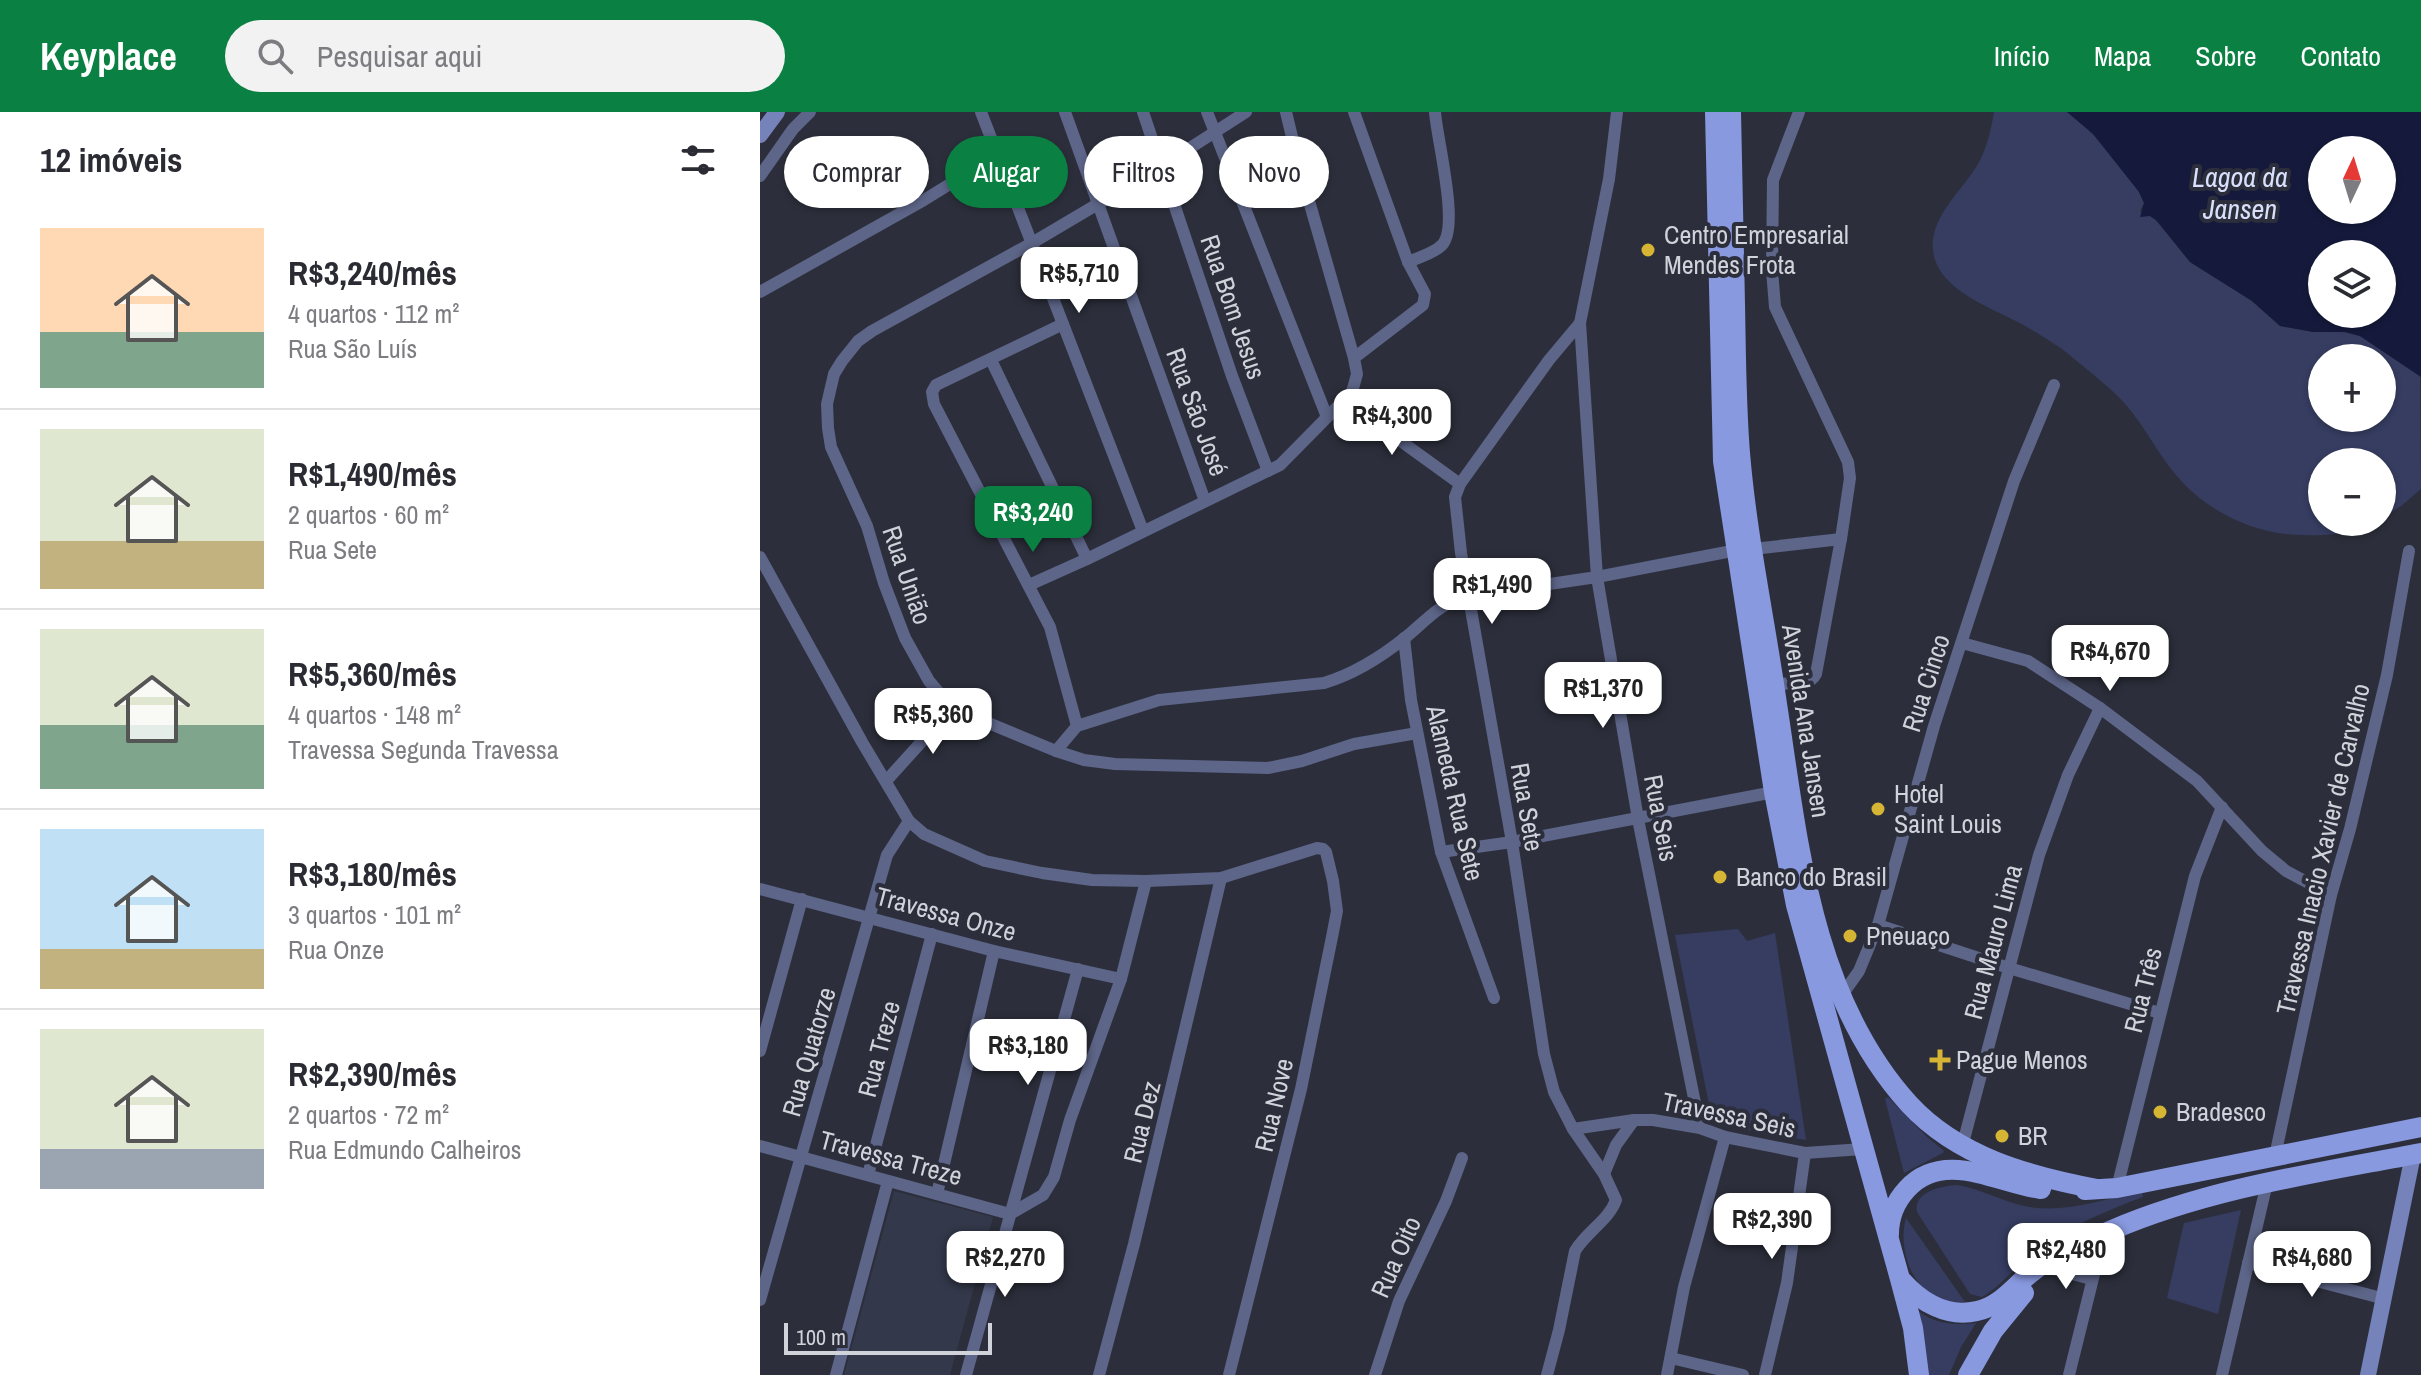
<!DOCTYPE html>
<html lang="pt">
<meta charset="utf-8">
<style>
body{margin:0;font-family:"Archivo Narrow",sans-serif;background:#f2f2f3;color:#2b2b33;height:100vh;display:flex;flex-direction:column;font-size:30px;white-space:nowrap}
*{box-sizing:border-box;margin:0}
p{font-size:26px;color:#7c7c81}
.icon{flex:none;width:44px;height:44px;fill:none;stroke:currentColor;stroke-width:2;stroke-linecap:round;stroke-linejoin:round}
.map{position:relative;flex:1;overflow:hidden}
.panel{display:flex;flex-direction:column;background:#fff;width:760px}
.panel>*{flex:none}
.banner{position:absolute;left:24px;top:24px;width:760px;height:72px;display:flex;gap:16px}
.needle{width:52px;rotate:4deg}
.controls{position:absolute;left:1548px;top:24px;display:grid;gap:16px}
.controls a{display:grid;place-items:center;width:88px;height:88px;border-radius:50%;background:#fff;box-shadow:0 2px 6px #0004;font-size:40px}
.scale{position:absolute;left:24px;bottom:20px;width:208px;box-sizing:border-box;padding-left:8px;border:4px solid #d1d3db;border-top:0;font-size:22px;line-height:28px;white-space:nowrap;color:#d1d3db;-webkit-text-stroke:6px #2c2f3b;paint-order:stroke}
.price{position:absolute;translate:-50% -68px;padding:0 18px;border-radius:16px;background:#fff;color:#222;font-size:26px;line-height:52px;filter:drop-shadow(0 2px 4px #0008)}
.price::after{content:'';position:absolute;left:50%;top:48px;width:24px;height:18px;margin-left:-12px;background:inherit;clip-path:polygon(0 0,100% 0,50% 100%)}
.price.current{background:#0b8043;color:#fff}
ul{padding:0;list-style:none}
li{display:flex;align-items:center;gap:24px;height:200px;padding:0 40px}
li+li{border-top:2px solid #e1e1e2}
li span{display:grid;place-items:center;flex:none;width:224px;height:160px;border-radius:0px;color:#555}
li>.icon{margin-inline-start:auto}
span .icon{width:96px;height:96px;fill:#fffc;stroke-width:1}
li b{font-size:34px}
h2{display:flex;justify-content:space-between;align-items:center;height:96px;padding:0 40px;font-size:34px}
.chip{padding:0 28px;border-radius:36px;background:#fff;box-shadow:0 2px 6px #0004;font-size:28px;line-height:72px}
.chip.current{background:#0b8043;color:#fff}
header{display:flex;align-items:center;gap:48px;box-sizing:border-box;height:112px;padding:0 40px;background:#0b8043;color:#fff}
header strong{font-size:38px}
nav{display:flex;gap:44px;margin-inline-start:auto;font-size:28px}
.search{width:560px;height:72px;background:#f2f2f3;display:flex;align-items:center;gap:20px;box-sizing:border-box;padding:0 28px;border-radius:44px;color:#7c7c81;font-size:30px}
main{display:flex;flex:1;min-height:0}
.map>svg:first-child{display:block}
.built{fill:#33384a}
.green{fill:#363d61;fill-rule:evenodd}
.water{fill:#151a3c;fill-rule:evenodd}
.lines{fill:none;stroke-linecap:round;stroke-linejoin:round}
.street{stroke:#5d6588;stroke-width:12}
.secondary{stroke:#7682ba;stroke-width:16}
.primary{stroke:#8999e0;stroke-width:20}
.poi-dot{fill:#d6b534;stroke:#2c2f3b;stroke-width:3}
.labels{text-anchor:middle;stroke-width:8;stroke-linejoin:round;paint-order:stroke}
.poi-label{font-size:26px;fill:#d1d3db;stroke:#2c2f3b;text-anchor:start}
.street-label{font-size:26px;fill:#d1d3db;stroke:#2c2f3b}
.water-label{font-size:28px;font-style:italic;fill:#d9e0fb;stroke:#2c2f3b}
</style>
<header>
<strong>Keyplace</strong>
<div class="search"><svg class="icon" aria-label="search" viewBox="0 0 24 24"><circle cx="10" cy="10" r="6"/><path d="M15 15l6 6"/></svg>Pesquisar aqui</div>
<nav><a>Início</a><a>Mapa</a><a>Sobre</a><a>Contato</a></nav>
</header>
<main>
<section class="panel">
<h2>12 imóveis<svg class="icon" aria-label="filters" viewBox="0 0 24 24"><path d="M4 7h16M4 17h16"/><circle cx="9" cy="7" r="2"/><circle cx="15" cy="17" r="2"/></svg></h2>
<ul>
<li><span style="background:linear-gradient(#ffd9b3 65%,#7fa58c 0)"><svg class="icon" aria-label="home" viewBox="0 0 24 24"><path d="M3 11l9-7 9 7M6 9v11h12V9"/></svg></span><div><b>R$3,240/mês</b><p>4 quartos · 112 m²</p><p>Rua São Luís</p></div></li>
<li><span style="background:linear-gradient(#dfe7d0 70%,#c2b280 0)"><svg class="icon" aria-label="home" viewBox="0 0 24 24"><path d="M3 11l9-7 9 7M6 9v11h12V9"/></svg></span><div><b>R$1,490/mês</b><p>2 quartos · 60 m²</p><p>Rua Sete</p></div></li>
<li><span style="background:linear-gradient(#dfe7d0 60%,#7fa58c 0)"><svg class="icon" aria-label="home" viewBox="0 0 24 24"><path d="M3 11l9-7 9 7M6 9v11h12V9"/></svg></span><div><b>R$5,360/mês</b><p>4 quartos · 148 m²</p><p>Travessa Segunda Travessa</p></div></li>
<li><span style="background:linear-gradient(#bfe0f5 75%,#c2b280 0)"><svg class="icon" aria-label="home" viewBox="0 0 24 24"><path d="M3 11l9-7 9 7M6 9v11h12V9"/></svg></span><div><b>R$3,180/mês</b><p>3 quartos · 101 m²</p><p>Rua Onze</p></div></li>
<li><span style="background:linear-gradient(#dfe7d0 75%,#9aa5b1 0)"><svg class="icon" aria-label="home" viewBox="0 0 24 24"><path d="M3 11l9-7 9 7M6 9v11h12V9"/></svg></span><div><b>R$2,390/mês</b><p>2 quartos · 72 m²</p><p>Rua Edmundo Calheiros</p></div></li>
</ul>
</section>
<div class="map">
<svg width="1661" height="1263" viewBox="0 0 1661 1263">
<rect width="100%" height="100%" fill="#2c2f3b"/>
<polygon class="built" points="134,1079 233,1105 190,1263 84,1263"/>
<g class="green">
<path d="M1234,0H1307C1334,20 1372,60 1384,91L1380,99L1395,107L1430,150L1492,189L1520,214L1553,220H1585L1600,224L1660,264L1661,377L1641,394L1622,406V350H1562V410H1615C1593,422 1568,424 1544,423C1495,423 1447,400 1416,363C1398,342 1385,315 1367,294C1351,276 1330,260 1312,245C1299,234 1282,224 1267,215C1238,198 1187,183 1175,148C1163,110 1201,81 1218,52C1227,36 1231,18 1234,0ZM1562,246H1622V306H1562Z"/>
<polygon points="978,817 987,829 1015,821 1046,1028 953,1012 915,823"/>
<polygon points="1128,985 1166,1024 1184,1039 1183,1041 1144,1061 1125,987"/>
<path d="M1197,1073C1222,1077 1245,1091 1269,1095C1307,1101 1345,1087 1382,1079L1383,1085C1343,1100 1303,1117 1270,1143C1253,1157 1241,1174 1222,1185L1210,1182L1157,1100C1153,1080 1181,1074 1197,1073Z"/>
<polygon points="1481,1098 1458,1202 1407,1186 1424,1111"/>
<path d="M1146,1106L1205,1190C1196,1190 1187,1190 1180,1187C1150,1175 1138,1135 1146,1106Z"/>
<path d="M1158,1199C1177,1213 1194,1213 1216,1211L1201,1235L1189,1263H1166Z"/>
</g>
<path class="water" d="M1307,0H1661V265L1600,224L1585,220H1553L1520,214L1492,189L1430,150L1397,109L1390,104L1380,105L1384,91L1379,80L1333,22ZM1562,38H1622V98H1562ZM1562,142H1622V202H1562Z"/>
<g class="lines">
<g class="street">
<polyline points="221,0 383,419"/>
<polyline points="305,0 445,389"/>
<polyline points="383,0 472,264 508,359"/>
<polyline points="447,0 567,305"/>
<path d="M486,0L402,54L272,131L112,219L98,229L82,249L74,262L67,292L68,316L71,335L107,414L124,471L145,526L169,569L192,596L296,639L317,614L399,588L564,571C594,562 621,545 646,525C664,510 678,494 701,485L837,465L977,438"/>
<polyline points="526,0 539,54 594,246"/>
<polyline points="0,64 33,17 50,0"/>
<path d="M648,150C659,145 673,142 682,133C700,115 677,28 675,0"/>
<polyline points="0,180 164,88 237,43"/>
<polyline points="820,211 837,465 878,707 940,1016"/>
<polyline points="303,212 176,273 172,280 174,292 290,515 317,614"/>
<polyline points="231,248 327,447"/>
<polyline points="584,288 700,372"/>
<polyline points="993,437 1081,427"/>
<polyline points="0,445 102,630 149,709 164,722 225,749 282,761 332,768 386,769 461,766 557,736 563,737 566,740 573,769 577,799 572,825 541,977 469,1263"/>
<polyline points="269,473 327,447 520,353 592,280 597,262 594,246 663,193 665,182 648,150 594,0"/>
<polyline points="644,526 651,588 681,740 734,886"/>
<polyline points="1202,531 1268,549 1340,596 1437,669 1502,739 1526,759 1571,783"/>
<path d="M1014,571C1028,571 1049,576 1056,562L1081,427L1090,366L1088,350L1015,195L1012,158L1013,68L1039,0"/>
<polyline points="296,639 324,648 355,652 508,656 542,649 594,632 657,621"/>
<polyline points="127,668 192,596"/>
<polyline points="681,740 752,730 1014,680"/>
<polyline points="0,777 234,839 361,867"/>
<polyline points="1118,813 1249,856 1400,901"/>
<polyline points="1082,883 1099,859 1118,813 1174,614 1254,369 1294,273"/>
<polyline points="0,939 42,787"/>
<polyline points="813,1017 874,1008 893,1008 940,1016 965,1025 1045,1041 1103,1037"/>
<polyline points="0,1034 250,1102"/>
<polyline points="1202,1035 1279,743 1308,663 1340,596"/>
<polyline points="1515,1044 1571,783 1590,717 1627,563 1649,439"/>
<polyline points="844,1062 856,1033 874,1008"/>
<polyline points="108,1063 172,822"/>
<polyline points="1357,1076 1435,764 1462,695"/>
<polyline points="177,1082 234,839"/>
<polyline points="250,1102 283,1083 294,1065 310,1008 361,867 386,769"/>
<polyline points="1488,1151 1625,1187"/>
<polyline points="1290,1156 1331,1167"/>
<polyline points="0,1188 127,743 149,709"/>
<polyline points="911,1246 983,1263"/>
<polyline points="76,1263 128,1069"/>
<polyline points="206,1263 318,857"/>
<polyline points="339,1263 374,1132 461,766"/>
<polyline points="615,1263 639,1189 686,1089 702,1046"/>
<path d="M787,1263L799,1218L815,1139C826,1120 849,1108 856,1088L844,1062L813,1017L794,980L784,942L752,730L701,441L695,385L700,372L789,248L820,211L849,67L857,0"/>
<polyline points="907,1263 924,1175 965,1025"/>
<polyline points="1005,1263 1027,1171 1045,1041"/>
<polyline points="1309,1263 1344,1122"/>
<polyline points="1462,1263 1507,1071"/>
</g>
<g class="secondary">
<polyline points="0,23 17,0"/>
<polyline points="1608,1263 1653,1043"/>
</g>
<g class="primary">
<polyline points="955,0 963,349 1014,680 1036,793 1140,1167 1153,1216 1159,1263"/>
<path d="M971,0C972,64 974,128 975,192C976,242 976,291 980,341C987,425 1005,508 1017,592C1038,729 1051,884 1149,992C1198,1045 1268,1064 1337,1077"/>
<polyline points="1325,1078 1357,1076 1661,1015"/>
<path d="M1129,1122C1129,1105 1135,1090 1147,1077C1184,1037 1237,1071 1281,1077"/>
<path d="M1142,1169C1161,1190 1187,1206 1217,1199C1242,1194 1256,1171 1276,1157C1299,1140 1326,1129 1352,1118C1450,1076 1557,1061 1661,1041"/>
<polyline points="1208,1263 1233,1219 1264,1181"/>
</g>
</g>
<g class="poi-dot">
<circle cx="888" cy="138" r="8"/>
<circle cx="1118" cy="697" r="8"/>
<circle cx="960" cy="765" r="8"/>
<circle cx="1090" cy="824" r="8"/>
<path d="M1176 936h8v8h8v8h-8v8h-8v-8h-8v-8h8z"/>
<circle cx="1400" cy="1000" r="8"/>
<circle cx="1242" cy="1024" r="8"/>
</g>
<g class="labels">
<g class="poi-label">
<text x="904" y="132">Centro Empresarial<tspan x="904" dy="30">Mendes Frota</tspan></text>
<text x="1134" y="691">Hotel<tspan x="1134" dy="30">Saint Louis</tspan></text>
<text x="976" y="774">Banco do Brasil</text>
<text x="1106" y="833">Pneuaço</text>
<text x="1196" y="957">Pague Menos</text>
<text x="1416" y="1009">Bradesco</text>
<text x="1258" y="1033">BR</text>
</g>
<g class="street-label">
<text transform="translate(473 195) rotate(71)" y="9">Rua Bom Jesus</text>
<text transform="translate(437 300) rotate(70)" y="9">Rua São José</text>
<text transform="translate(147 463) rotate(71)" y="9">Rua União</text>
<text transform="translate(1166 571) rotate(-72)" y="9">Rua Cinco</text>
<text transform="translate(1046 609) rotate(81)" y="9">Avenida Ana Jansen</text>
<text transform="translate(695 681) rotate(77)" y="9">Alameda Rua Sete</text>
<text transform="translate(767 695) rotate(80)" y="9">Rua Sete</text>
<text transform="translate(901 706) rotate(79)" y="9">Rua Seis</text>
<text transform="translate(1563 737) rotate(-77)" y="9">Travessa Inacio Xavier de Carvalho</text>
<text transform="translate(186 802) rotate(15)" y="9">Travessa Onze</text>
<text transform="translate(1233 830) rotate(-75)" y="9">Rua Mauro Lima</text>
<text transform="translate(1383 878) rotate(-76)" y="9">Rua Três</text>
<text transform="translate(119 937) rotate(-75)" y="9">Rua Treze</text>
<text transform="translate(49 940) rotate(-74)" y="9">Rua Quatorze</text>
<text transform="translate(514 993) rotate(-77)" y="9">Rua Nove</text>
<text transform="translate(969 1003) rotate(12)" y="9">Travessa Seis</text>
<text transform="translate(382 1010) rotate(-76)" y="9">Rua Dez</text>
<text transform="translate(131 1046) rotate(15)" y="9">Travessa Treze</text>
<text transform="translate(636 1145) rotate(-66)" y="9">Rua Oito</text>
</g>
<g class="water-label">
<text x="1480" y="75">Lagoa da<tspan x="1480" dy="32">Jansen</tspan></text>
</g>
</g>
</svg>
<div class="controls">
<a><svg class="needle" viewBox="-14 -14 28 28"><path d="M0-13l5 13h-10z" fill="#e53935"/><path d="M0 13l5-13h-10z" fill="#7c7c81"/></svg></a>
<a><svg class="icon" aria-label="layers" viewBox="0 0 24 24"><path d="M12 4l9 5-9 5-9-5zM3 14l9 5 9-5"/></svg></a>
<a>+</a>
<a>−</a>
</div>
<div class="scale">100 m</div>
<b class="price" style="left:319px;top:203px">R$5,710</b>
<b class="price" style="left:632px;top:345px">R$4,300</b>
<b class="price current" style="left:273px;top:442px">R$3,240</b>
<b class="price" style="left:732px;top:514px">R$1,490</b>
<b class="price" style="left:1350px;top:581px">R$4,670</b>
<b class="price" style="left:843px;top:618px">R$1,370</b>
<b class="price" style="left:173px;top:644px">R$5,360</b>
<b class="price" style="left:268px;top:975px">R$3,180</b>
<b class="price" style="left:1012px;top:1149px">R$2,390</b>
<b class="price" style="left:1306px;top:1179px">R$2,480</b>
<b class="price" style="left:245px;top:1187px">R$2,270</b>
<b class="price" style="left:1552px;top:1187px">R$4,680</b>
<div class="banner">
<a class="chip">Comprar</a>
<a class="chip current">Alugar</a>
<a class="chip">Filtros</a>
<a class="chip">Novo</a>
</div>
</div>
</main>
